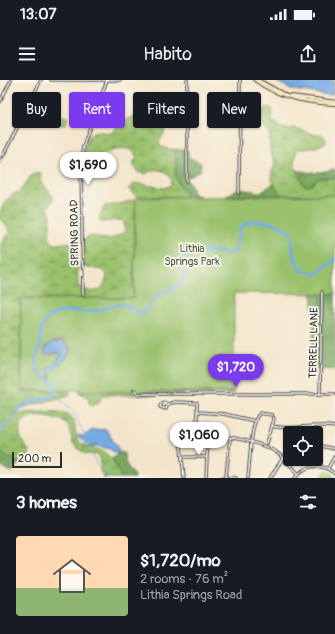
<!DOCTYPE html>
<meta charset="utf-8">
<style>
body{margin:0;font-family:Pangolin,sans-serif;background:#242831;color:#f1f3f6;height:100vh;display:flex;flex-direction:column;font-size:15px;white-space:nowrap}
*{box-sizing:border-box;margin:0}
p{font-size:13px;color:#9ea1a6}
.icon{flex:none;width:22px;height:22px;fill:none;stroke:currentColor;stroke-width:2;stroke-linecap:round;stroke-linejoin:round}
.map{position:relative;height:398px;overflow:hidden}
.drawer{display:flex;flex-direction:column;background:#171b24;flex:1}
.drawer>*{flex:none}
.top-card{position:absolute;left:12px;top:12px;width:311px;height:36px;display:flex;gap:8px}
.tools{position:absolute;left:283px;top:346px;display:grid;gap:8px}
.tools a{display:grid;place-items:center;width:40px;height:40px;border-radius:4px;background:#171b24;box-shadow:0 1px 3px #0004;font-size:20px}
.scale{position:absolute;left:12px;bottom:10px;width:50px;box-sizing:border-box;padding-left:4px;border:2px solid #2b2b2b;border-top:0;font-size:11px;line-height:14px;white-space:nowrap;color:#2b2b2b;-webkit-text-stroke:3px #fbf7ec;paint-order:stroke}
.price{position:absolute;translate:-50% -34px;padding:0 9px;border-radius:14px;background:#fff;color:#222;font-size:13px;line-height:26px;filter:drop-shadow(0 1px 2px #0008)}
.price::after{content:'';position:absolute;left:50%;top:24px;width:12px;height:9px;margin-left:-6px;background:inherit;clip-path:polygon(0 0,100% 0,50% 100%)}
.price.on{background:#7c3aed;color:#fff}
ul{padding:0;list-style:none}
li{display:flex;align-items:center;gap:12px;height:100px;padding:0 16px}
li span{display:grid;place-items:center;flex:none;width:112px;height:80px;border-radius:4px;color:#555}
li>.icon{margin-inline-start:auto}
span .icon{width:48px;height:48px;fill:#fffc;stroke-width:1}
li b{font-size:17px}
h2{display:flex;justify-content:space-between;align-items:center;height:48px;padding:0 16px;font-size:17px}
.pill{padding:0 14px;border-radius:4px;background:#171b24;box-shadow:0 1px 3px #0004;font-size:14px;line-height:36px}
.pill.on{background:#7c3aed;color:#fff}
.status{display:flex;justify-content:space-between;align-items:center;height:28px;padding:0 20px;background:#171b24;direction:ltr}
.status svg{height:11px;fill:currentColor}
header{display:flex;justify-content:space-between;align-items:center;height:52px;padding:0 16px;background:#171b24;font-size:18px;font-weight:600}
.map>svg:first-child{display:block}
.green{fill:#99c16c;stroke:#62764c}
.forest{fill:url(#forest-crowns);stroke:#526946}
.wetland{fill:url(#wetland-marsh);stroke:#62764c}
.sand{fill:url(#sand-dots);stroke:#8c8264}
.water{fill:#75aae2;stroke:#506a86}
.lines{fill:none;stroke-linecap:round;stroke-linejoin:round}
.stream{stroke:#75aae2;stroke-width:1}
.river{stroke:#75aae2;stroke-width:3}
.minor-casing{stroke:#494743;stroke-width:3.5}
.secondary-casing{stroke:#494743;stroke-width:4.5}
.minor{stroke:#fff;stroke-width:1.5}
.secondary{stroke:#f8e8c3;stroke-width:2.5}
.labels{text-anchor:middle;stroke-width:3.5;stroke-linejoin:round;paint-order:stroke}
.street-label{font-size:11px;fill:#2b2b2b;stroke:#fbf7ec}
.park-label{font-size:11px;fill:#4c583e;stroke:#fbf7ec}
</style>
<div class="status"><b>13:07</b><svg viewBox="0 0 49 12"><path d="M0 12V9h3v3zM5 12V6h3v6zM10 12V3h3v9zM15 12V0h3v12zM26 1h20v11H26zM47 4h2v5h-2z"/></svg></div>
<header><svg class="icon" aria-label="menu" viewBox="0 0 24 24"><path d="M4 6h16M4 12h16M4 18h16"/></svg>Habito<svg class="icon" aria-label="share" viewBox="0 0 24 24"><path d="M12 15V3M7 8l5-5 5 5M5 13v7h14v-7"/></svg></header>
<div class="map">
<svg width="335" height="398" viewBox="0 0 335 398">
<defs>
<pattern id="forest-crowns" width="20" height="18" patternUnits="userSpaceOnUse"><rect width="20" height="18" fill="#7aa760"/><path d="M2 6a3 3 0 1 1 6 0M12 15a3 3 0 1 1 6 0" fill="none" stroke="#64884f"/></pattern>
<pattern id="wetland-marsh" width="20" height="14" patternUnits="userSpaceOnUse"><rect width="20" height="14" fill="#99c16c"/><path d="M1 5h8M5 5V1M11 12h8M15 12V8" fill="none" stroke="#7d9d59"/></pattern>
<pattern id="sand-dots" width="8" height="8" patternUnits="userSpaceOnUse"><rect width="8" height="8" fill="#eeda9e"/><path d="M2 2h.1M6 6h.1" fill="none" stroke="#cb8" stroke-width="1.8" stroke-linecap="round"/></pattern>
</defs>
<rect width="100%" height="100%" fill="#fbf7ec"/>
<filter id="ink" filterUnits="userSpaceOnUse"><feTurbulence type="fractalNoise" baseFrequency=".025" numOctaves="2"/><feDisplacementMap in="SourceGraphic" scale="8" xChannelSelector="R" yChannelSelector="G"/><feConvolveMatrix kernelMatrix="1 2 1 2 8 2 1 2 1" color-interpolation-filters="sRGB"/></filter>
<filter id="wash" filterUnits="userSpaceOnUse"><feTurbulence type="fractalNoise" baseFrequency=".012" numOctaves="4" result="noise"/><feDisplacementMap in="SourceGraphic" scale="16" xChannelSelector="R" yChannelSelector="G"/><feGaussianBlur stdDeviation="0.9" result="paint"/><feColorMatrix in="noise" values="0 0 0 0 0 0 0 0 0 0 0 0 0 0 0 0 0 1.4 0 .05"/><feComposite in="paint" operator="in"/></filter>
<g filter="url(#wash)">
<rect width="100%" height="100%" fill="#f3e5ca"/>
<g class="green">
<polygon points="335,115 335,214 234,213 234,312 22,310 21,219 134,218 136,118"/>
<polygon points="105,312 135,312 139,315 185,315 104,315"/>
<polygon points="138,312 234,313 234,314 139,313"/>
<polygon points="326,390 333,394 335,398 322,398"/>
</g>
<g class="forest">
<path d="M171,69L186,70V102L188,101L193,108V114L200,116H186C178,104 173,93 177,79Z"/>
<polygon points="188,70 188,77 201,83 200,91 188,98"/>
<path d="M335,89V100C325,95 319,99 312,106H304L296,90C312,93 319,95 335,89Z"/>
<polygon points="275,103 281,115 224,116 238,110 240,114 240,109 260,112"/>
<polygon points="312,214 321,214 320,289 312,288 314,238"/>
<polygon points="322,214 335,214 335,290 322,289"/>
<polygon points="0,372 19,383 12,392 0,386"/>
<polygon points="120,372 124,373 125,382 134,396 134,398 121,398 112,377 117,376"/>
</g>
<g class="wetland">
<path d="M144,19L159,23L164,27C165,45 170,45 159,62L160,66L174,71C177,78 175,82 175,90C175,99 181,108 186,116L136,117L128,109L135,103L163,108L171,106C175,96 162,88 153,90C150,91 147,94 144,94C142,93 140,92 138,92L133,83L137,77L132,70C111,64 103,79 85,77L84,69L90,54L97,51L111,53L126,40L135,35L140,21Z"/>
<path d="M265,28H271L273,31L271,39L282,49L295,48L315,55L322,54L326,59V63L316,67L296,70L294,83L304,106H312L318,99L333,98L335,100V115H281C274,104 267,97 275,85L270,70V54C262,46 258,39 265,28Z"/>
<polygon points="63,36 68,37 66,44 61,45 58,43"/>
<path d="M37,92L41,94L40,100L54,118L47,128L51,136L49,157L54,164L77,162L78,206L82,208V216L84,209C97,216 106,207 107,194L102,190L83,187V160C96,152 95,159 107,159C114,159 120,155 125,151L124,142L120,140L102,142L99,138L104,126C111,126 130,122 135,119L133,218H20L21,311H70V315L18,329V334C29,332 67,327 73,339C77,346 73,359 82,364C86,366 92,367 97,369C111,374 116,384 121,398H103L100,390L101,382L99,375L85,374L73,364L68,344C54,334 15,328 20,356C21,361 27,368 30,372L27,378L19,383L0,372V184C2,179 1,177 0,172C0,163 5,157 10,152L6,145L0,139C0,125 7,116 21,111L32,94Z"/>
<polygon points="78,312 105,312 99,322 92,326 89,323 89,318"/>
</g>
<path class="sand" d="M64,260L71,269L66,280L70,269L63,261L54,262L50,276L59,272L61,273L60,277L59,273L48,277L44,275V270C47,262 55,260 64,260Z"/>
<g class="water">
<polygon points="273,0 334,0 333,14 329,15 293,10"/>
<polygon points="61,261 69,267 70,272 62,283 51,291 50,302 48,288 58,281 61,273 59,272 46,275 45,268 50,264"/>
<polygon points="106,349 119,370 117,375 110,369 87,364 78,357 78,355 84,356 92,350"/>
</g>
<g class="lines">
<g class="stream">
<polyline points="53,304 59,298"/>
<polyline points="54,314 73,331 85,356"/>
<polyline points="89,364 97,386 107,393 108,398"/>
</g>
<path class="river" d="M0,351C12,344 15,331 24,325C33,318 48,322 56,312L55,306C36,290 33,290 40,264C41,258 40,252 43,246C52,225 77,233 95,231C105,230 115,224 124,224L141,234C147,230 150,223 156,218C167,207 174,214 184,197L180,184L183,178L201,171L235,173C238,166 238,158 240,151C246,133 281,144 291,152L294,176L301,190L317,194L335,179"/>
</g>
</g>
<g filter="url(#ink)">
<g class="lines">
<defs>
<g id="minor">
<polyline points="51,0 120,0"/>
<polyline points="187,0 187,101"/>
<polyline points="0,22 11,0"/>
<polyline points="0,82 41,0"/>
<polyline points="239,113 240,0"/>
<polyline points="83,215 81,81 83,66 107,0"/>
<polyline points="134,310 139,314 335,314"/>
<polyline points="320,314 322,212"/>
<polyline points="168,324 166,329 160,327 161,324 163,322 168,324 175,322 197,323 197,354"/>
<polyline points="198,332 224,334 255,341"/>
<path d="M272,346C293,351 313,343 335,347"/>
<polyline points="316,365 335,369"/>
<polyline points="182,377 206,377"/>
<polyline points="328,388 335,376"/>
<polyline points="226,397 230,358"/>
<path d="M184,398L180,357L186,354C212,354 253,358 276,372C284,378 291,386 298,393"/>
<polyline points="206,398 208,355"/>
<polyline points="221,398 236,398"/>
<path d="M248,398C250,384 250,341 260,333L272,335L274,339L266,367"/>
<polyline points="270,398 283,378 290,373"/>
<path d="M295,398C305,384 323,383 335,394"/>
</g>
<g id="secondary">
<path d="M255,0C279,18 306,22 335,24"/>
<polyline points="258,0 285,15"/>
<polyline points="290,16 335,22"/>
</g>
</defs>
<use href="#minor" class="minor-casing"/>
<use href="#secondary" class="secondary-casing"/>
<use href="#minor" class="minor"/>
<use href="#secondary" class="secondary"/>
</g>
</g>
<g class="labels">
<g class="street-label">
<text transform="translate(74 153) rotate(-91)" y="4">SPRING ROAD</text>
<text transform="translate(313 263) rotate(-89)" y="4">TERRELL LANE</text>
</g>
<g class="park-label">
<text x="192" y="172">Lithia<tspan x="192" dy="13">Springs Park</tspan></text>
</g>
</g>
</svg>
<div class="tools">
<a><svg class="icon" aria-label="locate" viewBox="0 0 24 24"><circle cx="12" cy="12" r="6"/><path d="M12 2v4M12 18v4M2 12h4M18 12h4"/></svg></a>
</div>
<div class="scale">200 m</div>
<b class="price" style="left:88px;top:106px">$1,690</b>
<b class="price on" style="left:236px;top:308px">$1,720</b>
<b class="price" style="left:199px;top:376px">$1,060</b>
<div class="top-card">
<a class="pill">Buy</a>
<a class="pill on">Rent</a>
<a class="pill">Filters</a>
<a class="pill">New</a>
</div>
</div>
<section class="drawer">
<h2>3 homes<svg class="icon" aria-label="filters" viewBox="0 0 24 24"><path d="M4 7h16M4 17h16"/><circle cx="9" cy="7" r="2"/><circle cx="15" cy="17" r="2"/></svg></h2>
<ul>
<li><span style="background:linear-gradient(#ffd9b3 65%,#8fb573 0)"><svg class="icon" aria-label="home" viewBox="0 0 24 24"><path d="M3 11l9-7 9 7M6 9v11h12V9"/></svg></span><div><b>$1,720/mo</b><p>2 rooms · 76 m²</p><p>Lithia Springs Road</p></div></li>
</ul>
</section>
